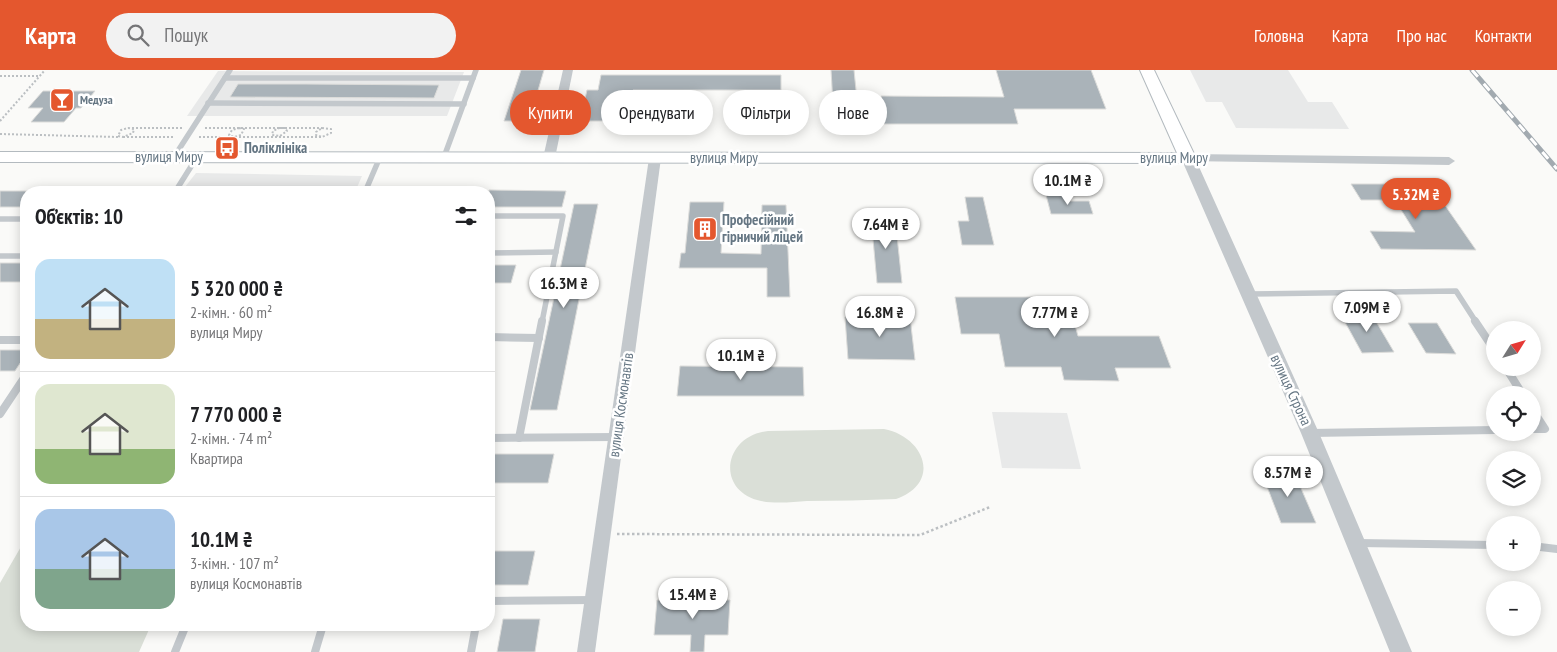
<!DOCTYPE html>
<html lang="uk">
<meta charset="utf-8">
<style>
body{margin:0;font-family:"PT Sans Narrow",sans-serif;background:#f2f2f2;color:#202124;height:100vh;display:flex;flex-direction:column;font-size:19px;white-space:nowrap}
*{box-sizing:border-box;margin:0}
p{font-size:16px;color:#757577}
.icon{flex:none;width:28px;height:28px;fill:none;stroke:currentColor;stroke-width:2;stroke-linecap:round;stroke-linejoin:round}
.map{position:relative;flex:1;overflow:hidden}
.sheet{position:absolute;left:20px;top:116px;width:475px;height:445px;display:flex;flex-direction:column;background:#fff;border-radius:20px;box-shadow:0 2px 12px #0003}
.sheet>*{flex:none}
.top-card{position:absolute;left:510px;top:20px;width:475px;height:45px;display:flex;gap:10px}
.needle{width:32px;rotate:53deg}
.fabs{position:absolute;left:1486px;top:251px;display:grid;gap:10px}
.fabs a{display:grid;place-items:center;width:55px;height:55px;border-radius:50%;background:#fff;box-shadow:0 2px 12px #0003;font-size:25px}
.price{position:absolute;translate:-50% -42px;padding:0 11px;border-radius:18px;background:#fff;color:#222;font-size:16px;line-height:32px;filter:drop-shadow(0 1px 2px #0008)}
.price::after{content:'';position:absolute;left:50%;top:30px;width:15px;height:11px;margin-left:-8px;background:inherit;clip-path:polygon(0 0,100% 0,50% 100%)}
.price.current{background:#e4572e;color:#fff}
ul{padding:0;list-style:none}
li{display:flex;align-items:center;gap:15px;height:125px;padding:0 15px}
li+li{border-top:1px solid #e0e0e0}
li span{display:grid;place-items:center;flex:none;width:140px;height:100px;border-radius:15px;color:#555}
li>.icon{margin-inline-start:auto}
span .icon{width:60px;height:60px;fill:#fffc;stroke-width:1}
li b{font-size:21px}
h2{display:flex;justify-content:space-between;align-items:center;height:60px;padding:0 15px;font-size:21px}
.tag{padding:0 18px;border-radius:22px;background:#fff;box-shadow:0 2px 12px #0003;font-size:18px;line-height:45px}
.tag.current{background:#e4572e;color:#fff}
header{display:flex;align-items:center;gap:30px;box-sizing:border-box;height:70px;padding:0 25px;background:#e4572e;color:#fff}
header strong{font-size:24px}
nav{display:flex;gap:28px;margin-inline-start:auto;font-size:18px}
.search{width:350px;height:45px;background:#f2f2f2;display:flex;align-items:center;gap:12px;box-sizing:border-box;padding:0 18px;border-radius:28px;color:#757577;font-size:19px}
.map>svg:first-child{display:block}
.built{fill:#e8e9e9}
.green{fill:#dadfd7}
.building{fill:#aab3b9;stroke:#dcdcda}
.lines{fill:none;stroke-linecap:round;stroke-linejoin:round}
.secondary-casing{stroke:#b3babf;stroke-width:2}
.path-far1{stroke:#bbbfc2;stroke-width:2;stroke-dasharray:2 2;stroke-linecap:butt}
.path{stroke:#bbbfc2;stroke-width:2.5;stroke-dasharray:2.5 2.5;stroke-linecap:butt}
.service-far1{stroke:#c3c8cc;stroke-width:5.5}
.service{stroke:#c3c8cc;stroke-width:8}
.minor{fill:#c3c8cc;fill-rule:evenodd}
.tertiary{fill:#c3c8cc;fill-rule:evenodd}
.secondary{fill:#fff;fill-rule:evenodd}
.rail-casing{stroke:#a2aab0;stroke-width:5}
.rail{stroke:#fff;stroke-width:3;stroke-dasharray:9;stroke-linecap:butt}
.labels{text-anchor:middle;stroke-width:5;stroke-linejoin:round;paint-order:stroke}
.far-poi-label{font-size:12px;font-weight:bold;fill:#657683;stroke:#fff;text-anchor:start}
.poi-label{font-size:15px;font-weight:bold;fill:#657683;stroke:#fff;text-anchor:start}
.street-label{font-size:15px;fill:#657683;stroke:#fff}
</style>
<header>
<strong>Карта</strong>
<div class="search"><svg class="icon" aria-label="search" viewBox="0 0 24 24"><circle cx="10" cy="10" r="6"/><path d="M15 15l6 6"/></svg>Пошук</div>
<nav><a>Головна</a><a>Карта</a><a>Про нас</a><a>Контакти</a></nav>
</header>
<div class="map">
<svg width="1557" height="582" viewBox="0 0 1557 582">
<rect width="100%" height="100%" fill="#fafaf8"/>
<g class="built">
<polygon points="1190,0 1288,0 1308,32 1332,32 1349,59 1236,58 1222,32 1206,32"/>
<polygon points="218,1 464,2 447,46 187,46"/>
<polygon points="196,103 362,106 355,122 181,122"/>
<polygon points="992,342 1067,343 1081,399 1002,398"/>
</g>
<g class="green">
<path d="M884,359C925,367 942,413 896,429C867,430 837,431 807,431C793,432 776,434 761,431C715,421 723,366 768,361Z"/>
<polygon points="26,468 26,555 151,555 139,582 0,582 0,513"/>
</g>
<g class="building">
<polygon points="521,0 544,0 529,51 504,51"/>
<polygon points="831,0 854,0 859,50 834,50"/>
<polygon points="996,0 1091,0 1106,39 1014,39 1018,54 884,54 881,26 1004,27"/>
<polygon points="601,5 781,5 781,20 633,20 627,51 580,51 587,20 598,20"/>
<polygon points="238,14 305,14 439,15 434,28 230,27"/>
<polygon points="43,21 95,21 81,38 76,38 64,52 31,52 43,38 28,38"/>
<polygon points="1351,114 1415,114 1429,134 1444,134 1476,180 1381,179 1370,161 1415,162 1395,130 1361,130"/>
<polygon points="489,120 566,121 562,137 489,137"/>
<rect x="0" y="121" width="26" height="16"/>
<polygon points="1046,125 1066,125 1068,131 1089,131 1093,144 1051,144"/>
<polygon points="965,127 983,127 994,175 962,175 958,151 969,151"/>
<polygon points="690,132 724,132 721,183 761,184 762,135 786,135 790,227 767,227 767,198 679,198 681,183 685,183"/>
<polygon points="574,134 598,134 557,340 530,340"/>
<polygon points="871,147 895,147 902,213 877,213"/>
<rect x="0" y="193" width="26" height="19"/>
<polygon points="489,195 516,195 511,213 489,213"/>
<polygon points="955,227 1067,227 1078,266 1159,266 1171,298 1115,298 1119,311 1064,310 1061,297 1005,297 999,264 961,264"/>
<polygon points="1340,243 1371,243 1394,282 1362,283"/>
<polygon points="845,247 910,247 915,290 848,289"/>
<polygon points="1408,253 1437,253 1456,284 1426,283"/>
<polygon points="0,280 26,280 26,284 15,301 0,301"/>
<polygon points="680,296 803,297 804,326 677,326"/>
<polygon points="489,384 554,384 548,413 489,413"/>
<polygon points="1261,401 1294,402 1316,453 1281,453"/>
<polygon points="489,481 535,481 528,515 489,515"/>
<polygon points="657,530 730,530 728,565 705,565 704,582 690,582 691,565 654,565"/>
<polygon points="503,549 540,549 535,582 497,582"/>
</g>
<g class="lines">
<defs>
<polygon id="secondary" points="1140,0 1154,0 1196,88 1194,92 1188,93 0,92 0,82 1177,83"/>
</defs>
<use href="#secondary" class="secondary-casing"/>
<g class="path-far1">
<polyline points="0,6 39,6"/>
<polyline points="0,51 45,0"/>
<polygon points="128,58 134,59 133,63 123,67 118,66 121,60"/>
<polyline points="132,58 182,58"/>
<polyline points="205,58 322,58"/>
<polygon points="239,58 244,59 241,65 234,67 229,65 232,60"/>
<polygon points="279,58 285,58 287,61 280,66 272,65 273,61"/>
<polygon points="322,58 331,59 331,63 322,67 316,65 316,62"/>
<polyline points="0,64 118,67"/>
<polyline points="123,67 174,67"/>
<polyline points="199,67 322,67"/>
</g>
<polyline class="path" points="617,464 920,465 990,437"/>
<g class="service-far1">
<polyline points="225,8 473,8"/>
<polyline points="208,33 464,34"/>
<polyline points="174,87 230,0"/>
<polyline points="444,87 476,0"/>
<polyline points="175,122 197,87"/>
<polyline points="365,122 380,87"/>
<polyline points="489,146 563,146 542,252"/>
<polyline points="0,149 26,149"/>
<polyline points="489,183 556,182"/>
<polyline points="0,186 26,186"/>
<polyline points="1248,224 1456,221 1476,252"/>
</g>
<g class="service">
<polyline points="1475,251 1495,281"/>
<polyline points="489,267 539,268"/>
<polyline points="0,270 26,270"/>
<polyline points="1506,298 1523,325"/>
<polyline points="1532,339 1545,359 1532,359"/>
<polyline points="0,344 26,305"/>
<polyline points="1311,363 1495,360"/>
<polyline points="489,368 616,367"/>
<polyline points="519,368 542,251"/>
<polyline points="1358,473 1495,475"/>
<polyline points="1532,476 1557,479"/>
<polyline points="489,531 593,530"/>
<polyline points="175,582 186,555"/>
<polyline points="315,582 323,555"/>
<polyline points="471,582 476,555"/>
</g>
<g class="minor">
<polygon points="563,0 573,0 555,88 549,92 543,88"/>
<polygon points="655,84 661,88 595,582 577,582 649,88"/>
<polygon points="1188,84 1449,87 1455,91 1449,95 1184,91 1182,88"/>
</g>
<polygon class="tertiary" points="1188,83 1193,85 1195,88 1319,363 1412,582 1390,582 1301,363 1181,88 1183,85"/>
<use href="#secondary" class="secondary"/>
<defs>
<polyline id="rail" points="1472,0 1557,99"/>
</defs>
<use href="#rail" class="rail-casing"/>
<use href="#rail" class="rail"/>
</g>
<defs>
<symbol id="bar-square" viewBox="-11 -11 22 22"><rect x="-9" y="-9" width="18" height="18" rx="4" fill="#e4572e" stroke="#fff"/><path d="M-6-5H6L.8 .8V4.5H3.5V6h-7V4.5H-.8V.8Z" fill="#fff"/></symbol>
<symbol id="bus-square" viewBox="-11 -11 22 22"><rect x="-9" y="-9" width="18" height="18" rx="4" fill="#e4572e" stroke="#fff"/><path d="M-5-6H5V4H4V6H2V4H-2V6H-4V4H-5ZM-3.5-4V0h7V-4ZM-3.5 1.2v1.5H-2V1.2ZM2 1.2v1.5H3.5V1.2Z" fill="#fff"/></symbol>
<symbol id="building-square" viewBox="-11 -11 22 22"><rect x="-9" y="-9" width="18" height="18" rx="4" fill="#e4572e" stroke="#fff"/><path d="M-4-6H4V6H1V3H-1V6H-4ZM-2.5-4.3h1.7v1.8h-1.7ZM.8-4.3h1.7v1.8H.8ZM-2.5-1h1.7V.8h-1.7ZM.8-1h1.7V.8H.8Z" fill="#fff"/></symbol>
</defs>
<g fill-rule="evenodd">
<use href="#bar-square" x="48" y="16" width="28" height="28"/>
<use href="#bus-square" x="213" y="64" width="28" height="28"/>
<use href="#building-square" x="691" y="145" width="28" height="28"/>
</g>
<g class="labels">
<g class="far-poi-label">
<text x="80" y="34">Медуза</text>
</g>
<g class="poi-label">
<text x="244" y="83">Поліклініка</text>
<text x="722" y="155">Професійний<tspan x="722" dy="17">гірничий ліцей</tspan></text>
</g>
<g class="street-label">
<text x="169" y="92">вулиця Миру</text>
<text x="724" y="93">вулиця Миру</text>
<text x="1174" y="93">вулиця Миру</text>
<text transform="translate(1291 320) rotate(65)" y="5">вулиця Строна</text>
<text transform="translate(621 335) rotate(-82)" y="5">вулиця Космонавтів</text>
</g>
</g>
</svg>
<div class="fabs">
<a><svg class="needle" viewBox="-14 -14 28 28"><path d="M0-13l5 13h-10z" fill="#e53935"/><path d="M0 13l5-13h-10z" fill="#757577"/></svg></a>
<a><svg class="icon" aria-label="locate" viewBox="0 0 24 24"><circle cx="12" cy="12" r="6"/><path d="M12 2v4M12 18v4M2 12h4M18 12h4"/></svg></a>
<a><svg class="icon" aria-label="layers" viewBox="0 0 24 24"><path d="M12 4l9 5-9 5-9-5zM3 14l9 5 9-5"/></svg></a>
<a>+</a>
<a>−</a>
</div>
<b class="price" style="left:1068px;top:136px">10.1M ₴</b>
<b class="price current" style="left:1416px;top:150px">5.32M ₴</b>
<b class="price" style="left:886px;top:180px">7.64M ₴</b>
<b class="price" style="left:564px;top:239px">16.3M ₴</b>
<b class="price" style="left:1367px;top:263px">7.09M ₴</b>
<b class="price" style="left:880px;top:268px">16.8M ₴</b>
<b class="price" style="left:1055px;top:268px">7.77M ₴</b>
<b class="price" style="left:741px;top:311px">10.1M ₴</b>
<b class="price" style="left:1288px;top:428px">8.57M ₴</b>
<b class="price" style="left:693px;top:550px">15.4M ₴</b>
<div class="top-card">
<a class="tag current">Купити</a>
<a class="tag">Орендувати</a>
<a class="tag">Фільтри</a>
<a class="tag">Нове</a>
</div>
<section class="sheet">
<h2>Об’єктів: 10<svg class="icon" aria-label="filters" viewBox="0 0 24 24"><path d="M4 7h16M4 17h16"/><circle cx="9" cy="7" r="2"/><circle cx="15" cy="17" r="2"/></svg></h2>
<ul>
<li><span style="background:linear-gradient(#bfe0f5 60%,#c2b280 0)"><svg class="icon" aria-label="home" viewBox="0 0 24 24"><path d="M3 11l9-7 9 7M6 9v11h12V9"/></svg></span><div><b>5 320 000 ₴</b><p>2-кімн. · 60 m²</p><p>вулиця Миру</p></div></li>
<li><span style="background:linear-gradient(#dfe7d0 65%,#8fb573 0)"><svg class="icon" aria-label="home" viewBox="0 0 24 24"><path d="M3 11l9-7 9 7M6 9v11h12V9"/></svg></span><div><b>7 770 000 ₴</b><p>2-кімн. · 74 m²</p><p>Квартира</p></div></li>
<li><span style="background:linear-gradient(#a9c7e8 60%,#7fa58c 0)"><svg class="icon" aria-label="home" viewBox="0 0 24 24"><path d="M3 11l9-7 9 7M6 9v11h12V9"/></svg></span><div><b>10.1M ₴</b><p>3-кімн. · 107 m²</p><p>вулиця Космонавтів</p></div></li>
</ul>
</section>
</div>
